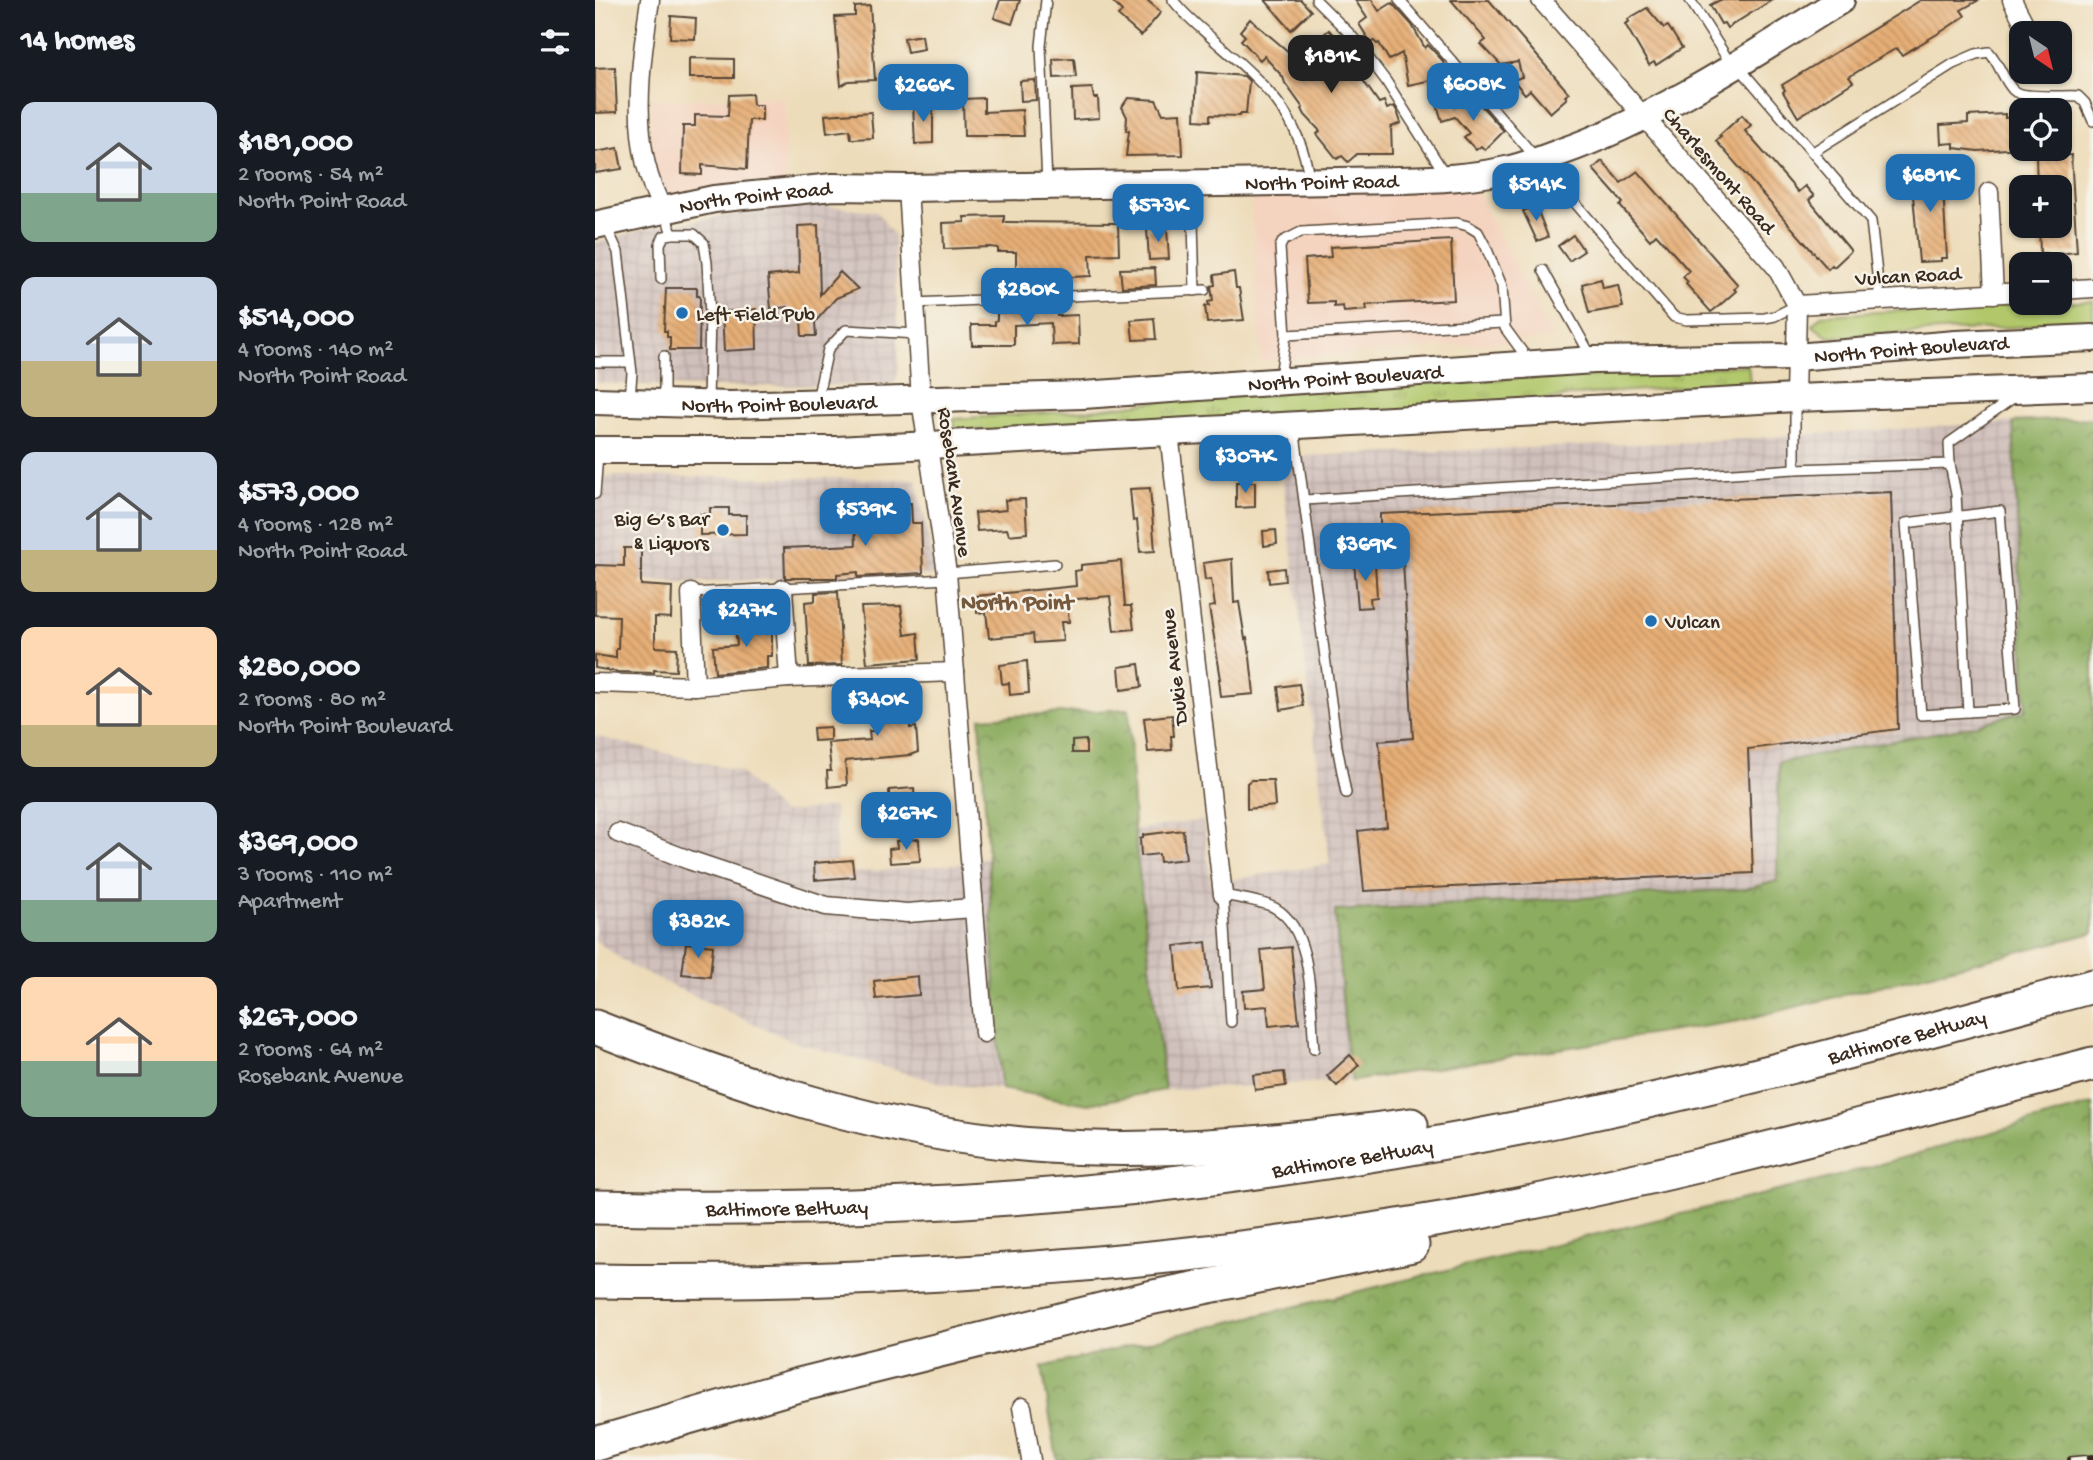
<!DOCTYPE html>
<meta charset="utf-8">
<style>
body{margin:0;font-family:"Gochi Hand",sans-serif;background:#242831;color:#f1f3f6;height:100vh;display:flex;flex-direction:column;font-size:26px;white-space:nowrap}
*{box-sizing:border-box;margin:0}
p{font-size:23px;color:#9ea1a6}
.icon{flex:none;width:38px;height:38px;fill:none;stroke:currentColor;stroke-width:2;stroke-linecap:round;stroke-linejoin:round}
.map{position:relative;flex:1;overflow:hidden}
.drawer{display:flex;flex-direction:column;background:#171b24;width:595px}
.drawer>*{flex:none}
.needle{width:46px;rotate:145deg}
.tools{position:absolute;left:1414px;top:21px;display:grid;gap:14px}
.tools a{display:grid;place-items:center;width:63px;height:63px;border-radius:14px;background:#171b24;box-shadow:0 2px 5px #0004;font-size:35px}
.price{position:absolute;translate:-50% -60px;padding:0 16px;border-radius:14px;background:#1f6fb2;color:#fff;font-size:23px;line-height:46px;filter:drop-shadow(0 2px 4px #0008)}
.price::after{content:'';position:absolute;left:50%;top:42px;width:21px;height:16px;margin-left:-10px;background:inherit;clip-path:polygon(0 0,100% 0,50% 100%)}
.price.current{background:#222;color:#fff}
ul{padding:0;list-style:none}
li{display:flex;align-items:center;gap:21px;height:175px;padding:0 21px}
li span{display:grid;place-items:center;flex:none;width:196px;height:140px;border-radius:14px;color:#555}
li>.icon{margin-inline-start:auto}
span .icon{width:84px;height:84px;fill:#fffc;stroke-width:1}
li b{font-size:30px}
h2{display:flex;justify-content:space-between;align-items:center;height:84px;padding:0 21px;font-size:30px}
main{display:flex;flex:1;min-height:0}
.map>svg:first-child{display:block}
.built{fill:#f4d3bf}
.industrial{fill:url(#industrial-grid)}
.grass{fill:url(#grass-tufts);stroke:#767844;stroke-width:2}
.forest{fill:url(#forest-crowns);stroke:#646b3e;stroke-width:2}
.green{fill:#b1c76b;stroke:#767844;stroke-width:2}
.building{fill:url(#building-back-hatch)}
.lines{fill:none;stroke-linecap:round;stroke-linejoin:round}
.lane-casing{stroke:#564535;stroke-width:12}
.street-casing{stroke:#564535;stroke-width:21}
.secondary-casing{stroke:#564535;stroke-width:30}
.highway-casing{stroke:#564535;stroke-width:37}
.lane{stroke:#fff;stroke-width:9}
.street{stroke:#fff;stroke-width:18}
.secondary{stroke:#fff;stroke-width:26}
.highway{stroke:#fff;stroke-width:33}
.rail-casing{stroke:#3b2a1e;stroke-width:8}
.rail{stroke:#f7f3e8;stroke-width:5;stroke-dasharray:16;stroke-linecap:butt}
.poi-dot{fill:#1f6fb2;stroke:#f7f3e8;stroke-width:2.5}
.labels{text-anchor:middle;stroke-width:5;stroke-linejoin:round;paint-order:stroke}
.street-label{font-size:21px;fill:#3b2a1e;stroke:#f7f3e8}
.poi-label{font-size:21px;fill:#3b2a1e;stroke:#f7f3e8;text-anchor:start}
.neighbourhood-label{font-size:23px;font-weight:bold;fill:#77593d;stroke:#f7f3e8}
</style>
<main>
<section class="drawer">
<h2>14 homes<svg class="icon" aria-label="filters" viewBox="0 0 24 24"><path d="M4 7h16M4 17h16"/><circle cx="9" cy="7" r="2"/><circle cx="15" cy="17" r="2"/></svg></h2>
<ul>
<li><span style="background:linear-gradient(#c9d6e8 65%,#7fa58c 0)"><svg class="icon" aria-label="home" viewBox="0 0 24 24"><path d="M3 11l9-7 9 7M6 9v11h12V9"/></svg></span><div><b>$181,000</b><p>2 rooms · 54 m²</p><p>North Point Road</p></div></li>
<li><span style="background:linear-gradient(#c9d6e8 60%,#c2b280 0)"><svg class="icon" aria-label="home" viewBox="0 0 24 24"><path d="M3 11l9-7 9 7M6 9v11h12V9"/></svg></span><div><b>$514,000</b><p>4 rooms · 140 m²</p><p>North Point Road</p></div></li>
<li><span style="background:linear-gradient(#c9d6e8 70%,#c2b280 0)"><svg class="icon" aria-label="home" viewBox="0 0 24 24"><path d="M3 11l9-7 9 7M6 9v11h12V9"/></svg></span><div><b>$573,000</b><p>4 rooms · 128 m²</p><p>North Point Road</p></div></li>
<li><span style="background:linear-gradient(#ffd9b3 70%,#c2b280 0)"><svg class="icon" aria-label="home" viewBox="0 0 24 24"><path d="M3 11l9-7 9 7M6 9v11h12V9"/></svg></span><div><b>$280,000</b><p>2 rooms · 80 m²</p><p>North Point Boulevard</p></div></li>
<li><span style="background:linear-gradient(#c9d6e8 70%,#7fa58c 0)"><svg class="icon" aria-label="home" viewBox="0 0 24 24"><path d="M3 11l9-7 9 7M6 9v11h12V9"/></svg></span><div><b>$369,000</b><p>3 rooms · 110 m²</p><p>Apartment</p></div></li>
<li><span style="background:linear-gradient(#ffd9b3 60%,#7fa58c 0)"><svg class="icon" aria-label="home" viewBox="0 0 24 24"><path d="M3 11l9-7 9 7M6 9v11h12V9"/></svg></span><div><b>$267,000</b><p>2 rooms · 64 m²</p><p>Rosebank Avenue</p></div></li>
</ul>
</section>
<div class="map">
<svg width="1498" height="1460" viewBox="0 0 1498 1460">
<defs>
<pattern id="industrial-grid" width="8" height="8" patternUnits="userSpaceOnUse" patternTransform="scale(1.75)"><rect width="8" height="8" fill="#d0c0bb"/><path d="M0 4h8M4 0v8" fill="none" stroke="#b4a5a0"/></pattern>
<pattern id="grass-tufts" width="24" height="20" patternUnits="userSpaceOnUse" patternTransform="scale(1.75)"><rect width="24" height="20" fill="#b1c76b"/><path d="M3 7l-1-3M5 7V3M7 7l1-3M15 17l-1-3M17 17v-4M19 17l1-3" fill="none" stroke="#91a257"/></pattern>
<pattern id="forest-crowns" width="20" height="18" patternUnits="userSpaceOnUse" patternTransform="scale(1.75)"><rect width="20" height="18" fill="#8cac5f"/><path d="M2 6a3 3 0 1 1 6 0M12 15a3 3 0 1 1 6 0" fill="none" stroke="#748c4e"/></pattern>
<pattern id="building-back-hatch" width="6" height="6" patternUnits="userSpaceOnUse" patternTransform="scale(1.75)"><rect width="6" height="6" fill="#e7af77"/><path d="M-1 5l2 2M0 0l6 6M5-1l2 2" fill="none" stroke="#bc8f61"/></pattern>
</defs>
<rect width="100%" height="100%" fill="#f7f3e8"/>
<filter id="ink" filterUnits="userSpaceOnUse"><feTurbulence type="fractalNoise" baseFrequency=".0143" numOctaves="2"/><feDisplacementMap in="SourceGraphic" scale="14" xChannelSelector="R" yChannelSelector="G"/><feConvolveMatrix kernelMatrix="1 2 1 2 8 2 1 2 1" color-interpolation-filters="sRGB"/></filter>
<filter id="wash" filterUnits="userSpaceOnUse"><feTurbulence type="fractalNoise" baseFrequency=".00686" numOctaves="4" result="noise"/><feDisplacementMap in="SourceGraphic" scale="28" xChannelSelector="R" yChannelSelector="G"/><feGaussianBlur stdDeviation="1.57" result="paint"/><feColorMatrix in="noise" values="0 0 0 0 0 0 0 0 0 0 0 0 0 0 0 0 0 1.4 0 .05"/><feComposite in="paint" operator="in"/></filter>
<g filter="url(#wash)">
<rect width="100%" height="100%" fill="#eddcb9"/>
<g class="built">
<polygon points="190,98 191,185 67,204 57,158 55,100"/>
<polygon points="880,189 958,338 666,361 655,191"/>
</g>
<g class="industrial">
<polygon points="212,204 281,211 299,235 304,369 299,384 107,387 0,383 0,243 56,227"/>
<polygon points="1418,422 1431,710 1377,726 1184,762 1182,881 1150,889 741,911 757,1081 570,1090 539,830 608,820 616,883 735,864 685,457 1096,442"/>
<polygon points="0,476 321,479 341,575 93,582 0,578"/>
<polygon points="0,736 144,771 187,813 239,807 242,874 362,864 393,857 406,1089 350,1084 199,1042 37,967 0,940"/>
</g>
<polygon class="grass" points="1153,365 1155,382 982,395 912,405 361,435 359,419 495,410 603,396"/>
<g class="forest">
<polygon points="1498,418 1498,933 1144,1021 757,1081 751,1044 740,911 1150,889 1182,881 1184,762 1382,725 1431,710 1418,422"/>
<polygon points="534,709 539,830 570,1090 493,1104 406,1089 385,718"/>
<polygon points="1498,1104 1498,1460 462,1460 447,1367 1236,1178"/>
</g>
<polygon class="green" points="1498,301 1498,323 1233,337 1217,325 1227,315"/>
<g id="blocks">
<g class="building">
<polygon points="405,0 425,0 417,24 399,18"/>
<polygon points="516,0 552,0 566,12 546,36 523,16 527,11"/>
<polygon points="670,0 706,0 716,11 696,30"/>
<polygon points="760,0 777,0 784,11 797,3 817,25 830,48 833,45 848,61 851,77 813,85 807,53 794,60 784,43 782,44 779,41 776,43 764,24 772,18"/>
<polygon points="856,0 894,0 974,93 970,96 972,98 955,113 935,90 930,94 918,80 927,77 923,62 906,65 886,44 891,40"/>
<polygon points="1125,0 1177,0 1132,28 1129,23 1126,24 1115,5"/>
<polygon points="1326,0 1384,0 1366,10 1370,16 1349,30 1307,55 1302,48 1276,63 1254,77 1258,82 1203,117 1188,92 1190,90 1187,85"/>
<polygon points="275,6 280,80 254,81 246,86 240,17 260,16 260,7"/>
<polygon points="1052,8 1069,28 1073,26 1087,48 1061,65 1059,62 1054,65 1030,24 1034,22 1033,19"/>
<polygon points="76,16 101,18 100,39 75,38"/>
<polygon points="655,19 716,71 725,63 712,48 734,30 752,50 750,52 767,74 765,76 784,103 789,101 792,109 799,106 802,111 806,123 796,127 797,154 762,154 753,162 747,156 742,159 722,134 725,131 710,115 707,109 708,108 690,83 688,77 669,56 665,60 646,40 650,36 645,31"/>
<polygon points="327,35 329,49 312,52 309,38"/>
<polygon points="94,58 139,59 139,78 94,78"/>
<polygon points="479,58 481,77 459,78 458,59"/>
<polygon points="20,67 22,112 0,113 0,68"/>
<polygon points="602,72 649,76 654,81 651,114 645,114 644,116 615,115 615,121 600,120"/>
<polygon points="440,80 441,100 426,101 425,81"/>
<polygon points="497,88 499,98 503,98 504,118 478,120 477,89"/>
<polygon points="157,94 158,105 167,105 167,120 154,120 152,169 107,165 107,175 87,174 88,126 100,126 100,115 133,116 134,95"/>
<polygon points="389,98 389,112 427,110 429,136 369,136 368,99"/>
<polygon points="533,98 561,100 568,114 586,113 588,155 531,156 534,131 531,131 532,117 527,107"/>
<polygon points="857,100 860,107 882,101 909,131 890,150 886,146 881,150 869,137 874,133 860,117 847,121 842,105"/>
<polygon points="338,104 338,143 320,144 318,105"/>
<polygon points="276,112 278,138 256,139 255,130 232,133 230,115"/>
<polygon points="1410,114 1410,118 1423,117 1425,121 1426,148 1383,151 1359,148 1359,143 1346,144 1345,125 1373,123 1373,116"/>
<polygon points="1147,115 1156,125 1150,131 1203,192 1210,186 1219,196 1214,200 1256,251 1239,267 1237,265 1233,269 1121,141 1126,137 1124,136"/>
<polygon points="23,148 27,169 0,173 0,152"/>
<polygon points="1476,155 1482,252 1451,255 1451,253 1445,253 1444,226 1465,226 1465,187 1442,187 1441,156"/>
<polygon points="1007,161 1026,183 1043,171 1143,285 1139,289 1141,291 1124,306 1116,312 1091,284 1093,282 1088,277 1094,271 1072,246 1061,234 1055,240 1025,206 1028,203 998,169"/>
<polygon points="1347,169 1352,258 1346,258 1346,261 1324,262 1316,173 1319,173 1318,170"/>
<polygon points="941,206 953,237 942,241 928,211"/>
<polygon points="409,216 409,222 414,222 523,223 524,254 495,255 496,276 455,278 455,273 421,273 421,252 403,252 403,248 395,247 349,249 348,223 370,222 369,217"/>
<polygon points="223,225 225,295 245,272 263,289 241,298 220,322 221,336 207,336 206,319 193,307 176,309 173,276 204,273 203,226"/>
<polygon points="572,228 574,259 554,260 552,229"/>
<polygon points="978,235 989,251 974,261 963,246"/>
<polygon points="856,240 859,300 771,305 772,310 749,312 748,306 739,307 739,302 713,303 710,259 736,257 735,247"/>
<polygon points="560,268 561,285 527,287 525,269"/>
<polygon points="639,272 641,288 644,288 649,320 612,323 610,306 614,306 613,302 618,301 616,286 620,285 619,275"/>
<polygon points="1006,279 1008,288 1023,285 1028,307 994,313 987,284"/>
<polygon points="71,288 102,288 102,296 105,296 104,350 75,350 75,337 72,337 72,331 69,331"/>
<polygon points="448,308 448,310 454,309 455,312 461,312 462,316 483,315 484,344 457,345 456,323 419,325 419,345 377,345 376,325 400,325 400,321 402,320 402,313 432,312 432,309"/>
<polygon points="161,309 162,349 129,351 127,312"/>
<polygon points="559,318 561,339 538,340 536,320"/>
<polygon points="641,482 660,482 660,507 641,508"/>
<polygon points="555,488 560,551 545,552 542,520 538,521 535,489"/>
<polygon points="1296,492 1303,729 1153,749 1158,873 769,891 763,831 792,827 784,741 818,738 806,526 785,528 785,514"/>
<polygon points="430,499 432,533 414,535 412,529 382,531 380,513 411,510 410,500"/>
<polygon points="316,503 317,523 326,523 328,573 263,577 263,572 242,574 242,578 190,578 189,548 261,545 259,506"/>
<polygon points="115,508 134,508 134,515 151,515 151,534 105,535 105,514 115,514"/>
<polygon points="681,530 682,544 669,546 668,531"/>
<polygon points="764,542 765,557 735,560 734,543"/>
<polygon points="29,548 46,548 46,585 77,587 76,618 60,617 60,647 82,648 81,671 59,670 59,673 23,672 0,668 0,655 21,658 21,649 23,649 24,616 0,615 0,565 29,566"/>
<polygon points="637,559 639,603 644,602 650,639 652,638 654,648 659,694 626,697 624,679 626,679 614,607 620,606 616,579 610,580 608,563"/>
<polygon points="526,561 530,606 536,606 539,629 519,631 515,596 472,600 474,622 466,622 468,641 439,643 438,634 394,638 391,612 382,613 381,596 481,586 480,571 486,570 486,565"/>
<polygon points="771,561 771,564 780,563 782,597 775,598 776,607 763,608 759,562"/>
<polygon points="689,568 690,581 674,583 673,570"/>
<polygon points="243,592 247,665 214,666 210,602 220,601 220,593"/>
<polygon points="306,606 310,635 323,633 325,659 272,663 266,607"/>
<polygon points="177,622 177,656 172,656 172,668 120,673 118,647 142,645 140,625"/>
<polygon points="432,661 434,693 415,695 414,683 407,684 405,665"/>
<polygon points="544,664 547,687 526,690 524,667"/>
<polygon points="704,684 708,706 686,710 683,687"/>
<polygon points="312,691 315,728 321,727 323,752 315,755 250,761 252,785 233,787 232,771 236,771 233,743 275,740 274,731 283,731 280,693"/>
<polygon points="577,715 579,736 576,736 577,750 553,752 549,718"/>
<polygon points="235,727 235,740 219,741 218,728"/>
<polygon points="491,740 491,753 477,753 477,741"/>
<polygon points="656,780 678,780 680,806 652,809 652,783"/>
<polygon points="319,788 320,812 295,813 294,790"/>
<polygon points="588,830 591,859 565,862 564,854 546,856 545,839 548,838 548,835"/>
<polygon points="324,839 325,861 295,863 294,849 302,848 301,841"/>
<polygon points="257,860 259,877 220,880 219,863"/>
<polygon points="76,909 89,911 85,942 72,940"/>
<polygon points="611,942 616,988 584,991 580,946"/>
<polygon points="91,943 118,946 115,977 87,974"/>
<polygon points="696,947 704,1023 674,1026 672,1006 649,1008 648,991 670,989 666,950"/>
<polygon points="323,976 324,995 281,999 279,981"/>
<polygon points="755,1055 764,1065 742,1086 732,1076"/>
<polygon points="689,1072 691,1086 660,1090 658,1075"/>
</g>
</g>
</g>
<g filter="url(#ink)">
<use href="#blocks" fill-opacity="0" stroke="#564535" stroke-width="2"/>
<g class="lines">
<defs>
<g id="lane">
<polyline points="451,0 446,46 452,184"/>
<path d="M578,0C590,16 606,28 621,42C667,82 704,113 714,177"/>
<polyline points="721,0 757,36 791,81 850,174"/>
<polyline points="804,0 1079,317 1092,320 1170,318 1180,316 1202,305"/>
<polyline points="1095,0 1137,66"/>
<polyline points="1143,66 1276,221 1285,300"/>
<path d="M1218,152L1358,64L1381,54L1394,52C1404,63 1408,79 1418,90C1426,99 1469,95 1483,96L1490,103L1498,121"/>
<polyline points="597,188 600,291"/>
<polyline points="70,213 77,234 99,234 109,243 112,263 115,315 113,403"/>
<polyline points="10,224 23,252 37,373 35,399"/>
<polyline points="948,270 996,356"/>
<polyline points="66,279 65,244 69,236 77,234"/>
<polyline points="320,303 610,290"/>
<polyline points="691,335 908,323"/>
<polyline points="0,362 35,362"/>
<polyline points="685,377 691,335 685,247 688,241 706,232 862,223 873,226 883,232 891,247 907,286 910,328 934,361"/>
<polyline points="222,400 233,349 251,330 322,334"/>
<polyline points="69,402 69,356"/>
<polyline points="699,427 742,746 751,793"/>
<polyline points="1200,469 1200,400"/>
<polyline points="0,494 3,454"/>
<polyline points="710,500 1200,469 1355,464"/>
<polygon points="1405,511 1420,709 1326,715 1311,523"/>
<polyline points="352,573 460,564"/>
<polyline points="96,593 352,579"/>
<polyline points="1373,712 1361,494 1355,464 1354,443 1418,398"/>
<path d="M636,1022L628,895C642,898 668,901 680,908C720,931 715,1008 719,1049"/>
</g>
<g id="street">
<path d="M55,0C45,67 33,147 68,209"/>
<polyline points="946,0 1181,267 1202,305 1200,398"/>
<polyline points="1417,0 1432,29"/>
<polyline points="313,188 326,400 352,573 389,1033"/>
<polyline points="1394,192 1399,294"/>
<polyline points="1465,290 1498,288"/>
<polyline points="1202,305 1426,292"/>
<polyline points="574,433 628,895"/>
<polyline points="188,589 194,678"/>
<polyline points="96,593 100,686"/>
<polyline points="0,683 100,686 194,678 360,672"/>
<polyline points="23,833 94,860 231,906 312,913 378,908"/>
<polyline points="427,1407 436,1460"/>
</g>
<g id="secondary">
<path id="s1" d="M0,225L119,199L238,187L313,188L805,180C840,179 876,178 911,170C930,166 948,159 966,152C1067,116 1156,56 1246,0"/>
<path id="s2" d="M0,401L135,405L488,395L999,360L1200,357L1361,344L1498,338"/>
<polyline points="0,450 242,450 1200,398 1498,387"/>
</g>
<g id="highway">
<path d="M0,1027C147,1085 294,1136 453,1146C574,1154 696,1141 816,1125"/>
<path id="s3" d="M0,1207C180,1211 362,1206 542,1187C688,1171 835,1147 979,1117C1154,1081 1326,1032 1498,986"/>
<path d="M0,1281C286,1285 570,1266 852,1218C1071,1180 1284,1120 1498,1064"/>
<polyline points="0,1444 200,1386 554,1298 817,1245"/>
</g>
</defs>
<use href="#lane" class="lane-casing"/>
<use href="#street" class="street-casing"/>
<use href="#secondary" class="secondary-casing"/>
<use href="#highway" class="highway-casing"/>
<use href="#lane" class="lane"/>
<use href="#street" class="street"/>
<use href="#secondary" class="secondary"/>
<use href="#highway" class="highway"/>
<defs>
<polyline id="rail" points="1476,1460 1498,1458"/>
</defs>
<use href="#rail" class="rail-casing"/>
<use href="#rail" class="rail"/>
</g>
</g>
<g class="poi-dot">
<circle cx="87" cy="313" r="7"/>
<circle cx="128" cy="530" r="7"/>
<circle cx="1056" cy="621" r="7"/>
</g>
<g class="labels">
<g class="street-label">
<text transform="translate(1125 170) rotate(49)" y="7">Charlesmont Road</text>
<text dy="7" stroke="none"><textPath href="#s1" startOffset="730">North Point Road</textPath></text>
<text dy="7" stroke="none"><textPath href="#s1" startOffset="163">North Point Road</textPath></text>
<text transform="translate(1313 275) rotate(-3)" y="7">Vulcan Road</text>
<text dy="7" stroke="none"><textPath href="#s2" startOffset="1318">North Point Boulevard</textPath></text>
<text dy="7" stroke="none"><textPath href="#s2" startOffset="751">North Point Boulevard</textPath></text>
<text dy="7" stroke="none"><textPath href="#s2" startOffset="184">North Point Boulevard</textPath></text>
<text transform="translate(361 482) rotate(82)" y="7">Rosebank Avenue</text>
<text transform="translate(578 667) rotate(-97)" y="7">Dukie Avenue</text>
<text dy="7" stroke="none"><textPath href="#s3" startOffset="1328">Baltimore Beltway</textPath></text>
<text dy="7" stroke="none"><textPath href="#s3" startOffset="760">Baltimore Beltway</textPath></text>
<text dy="7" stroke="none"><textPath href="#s3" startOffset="192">Baltimore Beltway</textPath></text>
</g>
<g class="poi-label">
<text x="101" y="320">Left Field Pub</text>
<text x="114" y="525" text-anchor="end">Big G’s Bar<tspan x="114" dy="24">&amp; Liquors</tspan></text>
<text x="1070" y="628">Vulcan</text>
</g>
<g class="neighbourhood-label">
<text x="422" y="609">North Point</text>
</g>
</g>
</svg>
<div class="tools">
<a><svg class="needle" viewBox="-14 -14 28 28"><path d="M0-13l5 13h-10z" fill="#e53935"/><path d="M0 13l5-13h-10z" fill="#9ea1a6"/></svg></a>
<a><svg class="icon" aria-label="locate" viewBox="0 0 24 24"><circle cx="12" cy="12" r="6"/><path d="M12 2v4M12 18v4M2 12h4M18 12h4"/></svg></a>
<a>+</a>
<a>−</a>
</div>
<b class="price current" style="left:736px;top:95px">$181K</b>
<b class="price" style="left:878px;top:123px">$608K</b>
<b class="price" style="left:328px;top:124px">$266K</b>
<b class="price" style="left:1335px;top:214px">$681K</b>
<b class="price" style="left:941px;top:223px">$514K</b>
<b class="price" style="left:563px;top:244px">$573K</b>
<b class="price" style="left:432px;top:328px">$280K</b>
<b class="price" style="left:650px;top:495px">$307K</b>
<b class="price" style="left:270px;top:548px">$539K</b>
<b class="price" style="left:770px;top:583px">$369K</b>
<b class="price" style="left:151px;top:649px">$247K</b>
<b class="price" style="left:282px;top:738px">$340K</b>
<b class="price" style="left:311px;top:852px">$267K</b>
<b class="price" style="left:103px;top:960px">$382K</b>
</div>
</main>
